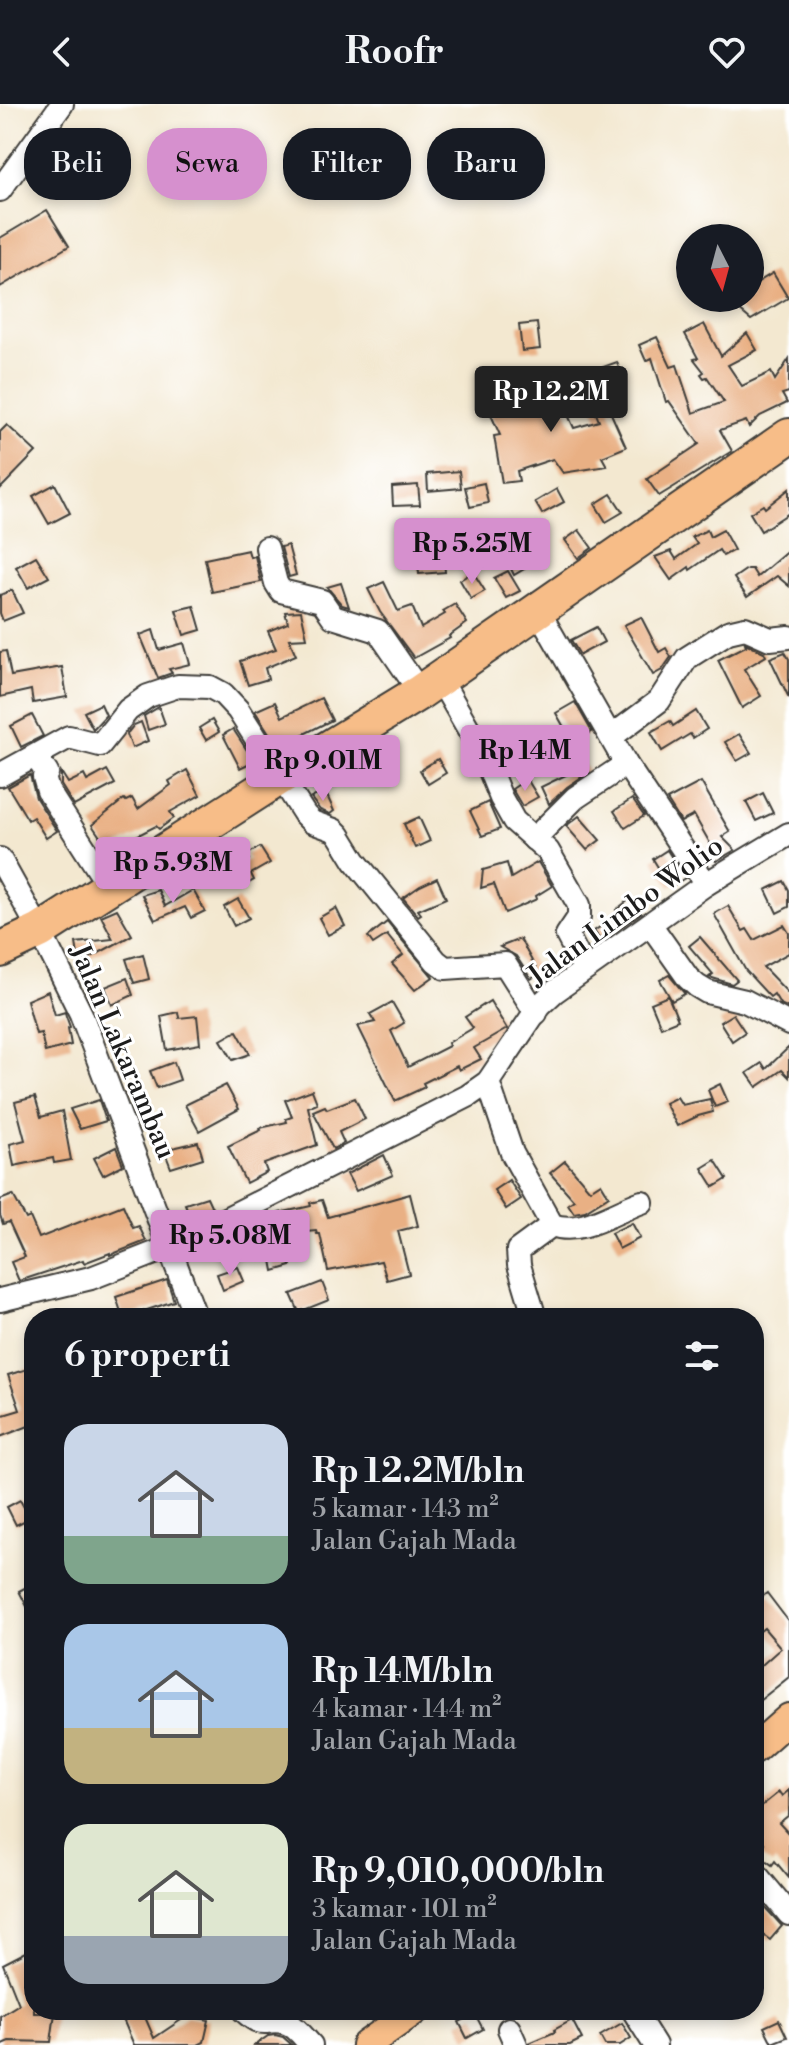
<!DOCTYPE html>
<html lang="id">
<meta charset="utf-8">
<style>
body{margin:0;font-family:"Libre Bodoni",serif;background:#242831;color:#f1f3f6;height:100vh;display:flex;flex-direction:column;font-size:30px;white-space:nowrap}
*{box-sizing:border-box;margin:0}
p{font-size:26px;color:#9ea1a6}
.icon{flex:none;width:44px;height:44px;fill:none;stroke:currentColor;stroke-width:2;stroke-linecap:round;stroke-linejoin:round}
.map{position:relative;flex:1;overflow:hidden}
.drawer{position:absolute;left:24px;top:1204px;width:740px;height:712px;display:flex;flex-direction:column;background:#171b24;border-radius:32px;box-shadow:0 4px 12px #0003}
.drawer>*{flex:none}
.guide{position:absolute;left:24px;top:24px;width:742px;height:72px;display:flex;gap:16px}
.needle{width:52px;rotate:174deg}
.controls{position:absolute;left:676px;top:120px;display:grid;gap:16px}
.controls a{display:grid;place-items:center;width:88px;height:88px;border-radius:50%;background:#171b24;box-shadow:0 4px 12px #0003;font-size:40px}
.price{position:absolute;translate:-50% -68px;padding:0 18px;border-radius:8px;background:#d690ce;color:#111;font-size:26px;line-height:52px;filter:drop-shadow(0 2px 4px #0008)}
.price::after{content:'';position:absolute;left:50%;top:48px;width:24px;height:18px;margin-left:-12px;background:inherit;clip-path:polygon(0 0,100% 0,50% 100%)}
.price.on{background:#222;color:#fff}
ul{padding:0;list-style:none}
li{display:flex;align-items:center;gap:24px;height:200px;padding:0 40px}
li span{display:grid;place-items:center;flex:none;width:224px;height:160px;border-radius:24px;color:#555}
li>.icon{margin-inline-start:auto}
span .icon{width:96px;height:96px;fill:#fffc;stroke-width:1}
li b{font-size:34px}
h2{display:flex;justify-content:space-between;align-items:center;height:96px;padding:0 40px;font-size:34px}
.tag{padding:0 28px;border-radius:32px;background:#171b24;box-shadow:0 4px 12px #0003;font-size:28px;line-height:72px}
.tag.on{background:#d690ce;color:#111}
header{display:flex;justify-content:space-between;align-items:center;height:104px;padding:0 40px;background:#171b24;font-size:36px;font-weight:800}
.map>svg:first-child{display:block}
.building{fill:#e9b084}
.lines{fill:none;stroke-linecap:round;stroke-linejoin:round}
.minor-casing{stroke:#3c3b37;stroke-width:26}
.major-casing{stroke:#3c3b37;stroke-width:32}
.highway-casing{stroke:#3c3b37;stroke-width:38}
.minor{stroke:#fff;stroke-width:22}
.major{stroke:#f7bd88;stroke-width:28}
.highway{stroke:#f7bd88;stroke-width:34}
.labels{text-anchor:middle;stroke-width:6;stroke-linejoin:round;paint-order:stroke}
.street-label{font-size:28px;fill:#1c1c1c;stroke:#fff}
</style>
<header><svg class="icon" aria-label="back" viewBox="0 0 24 24"><path d="M15 5l-7 7 7 7"/></svg>Roofr<svg class="icon" aria-label="heart" viewBox="0 0 24 24"><path d="M12 20l-8-8c-3-5 5-10 8-4 3-6 11-1 8 4z"/></svg></header>
<div class="map">
<svg width="789" height="1941" viewBox="0 0 789 1941">
<rect width="100%" height="100%" fill="#fff"/>
<filter id="ink" filterUnits="userSpaceOnUse"><feTurbulence type="fractalNoise" baseFrequency=".0125" numOctaves="2"/><feDisplacementMap in="SourceGraphic" scale="16" xChannelSelector="R" yChannelSelector="G"/><feConvolveMatrix kernelMatrix="1 2 1 2 8 2 1 2 1" color-interpolation-filters="sRGB"/></filter>
<filter id="wash" filterUnits="userSpaceOnUse"><feTurbulence type="fractalNoise" baseFrequency=".006" numOctaves="4" result="noise"/><feDisplacementMap in="SourceGraphic" scale="32" xChannelSelector="R" yChannelSelector="G"/><feGaussianBlur stdDeviation="1.8" result="paint"/><feColorMatrix in="noise" values="0 0 0 0 0 0 0 0 0 0 0 0 0 0 0 0 0 1.4 0 .05"/><feComposite in="paint" operator="in"/></filter>
<g filter="url(#wash)">
<rect width="100%" height="100%" fill="#f3e8d0"/>
<g id="blocks">
<g class="building">
<polygon points="47,106 69,142 0,183 0,134"/>
<polygon points="773,169 788,194 751,216 725,194 750,194 750,183"/>
<polygon points="537,219 540,245 522,247 519,221"/>
<polygon points="704,220 721,252 747,229 757,246 728,261 742,282 771,268 775,276 789,255 789,288 782,290 787,299 760,312 749,323 746,317 720,326 732,347 659,392 647,375 699,340 669,297 666,298 652,254 646,257 639,241 657,233 671,263 677,261 693,309 724,298 707,273 704,274 701,270 704,268 694,255 698,254 685,230"/>
<polygon points="617,258 624,279 610,283 603,263"/>
<polygon points="553,278 574,324 599,317 591,297 609,290 614,303 609,305 626,343 602,353 607,362 563,369 553,355 517,367 519,377 502,379 494,332 500,331 488,304 515,292 516,295"/>
<polygon points="7,321 36,348 0,385 0,328"/>
<polygon points="459,367 461,384 428,387 427,370"/>
<polygon points="484,379 488,399 470,403 465,383"/>
<polygon points="55,380 70,409 49,420 33,392"/>
<polygon points="418,381 420,401 393,402 392,383"/>
<polygon points="557,385 564,398 542,410 535,398"/>
<polygon points="789,385 789,409 761,427 750,409 763,401 765,404"/>
<polygon points="611,390 623,408 606,418 595,400"/>
<polygon points="511,421 529,462 514,471 501,444 497,445 491,428"/>
<polygon points="579,426 592,444 578,454 565,436"/>
<polygon points="707,426 710,433 723,426 734,446 723,452 719,446 690,466 689,463 671,476 655,453 671,447 676,455 697,440 692,433"/>
<polygon points="442,436 445,468 419,470 416,438"/>
<polygon points="288,441 296,471 289,473 281,443"/>
<polygon points="248,446 250,453 255,452 261,478 212,488 205,455"/>
<polygon points="789,446 789,482 777,472 747,493 734,474 747,465 752,465 757,473"/>
<polygon points="36,452 49,473 28,484 16,463"/>
<polygon points="508,467 520,487 506,494 494,474"/>
<polygon points="473,468 485,487 471,495 460,476"/>
<polygon points="384,478 398,507 412,502 421,524 445,510 443,507 455,500 467,519 449,532 450,534 414,554 380,508 368,485"/>
<polygon points="341,479 349,503 342,501 327,483"/>
<polygon points="12,486 23,509 3,517 0,509 0,491"/>
<polygon points="194,502 201,526 184,531 176,506"/>
<polygon points="301,507 307,534 289,535 296,551 265,564 268,575 248,581 240,557 276,545 268,527 288,519 285,508"/>
<polygon points="641,513 659,548 666,544 671,553 662,566 653,571 624,521"/>
<polygon points="596,523 604,538 580,551 571,536"/>
<polygon points="153,526 159,546 184,539 190,560 169,565 172,569 158,574 140,531"/>
<polygon points="745,539 764,548 766,552 744,565 761,592 742,604 718,556 746,542"/>
<polygon points="6,547 11,572 62,563 67,593 33,599 31,586 0,593 0,548"/>
<polygon points="785,548 789,555 789,594 770,554"/>
<polygon points="321,594 332,616 278,643 255,607 275,598 282,613"/>
<polygon points="575,598 592,628 573,639 556,609"/>
<polygon points="101,600 106,611 93,625 84,608"/>
<polygon points="159,603 165,620 148,626 144,612"/>
<polygon points="696,607 707,625 693,634 690,630 662,647 651,628 670,617 673,622"/>
<polygon points="32,611 43,632 21,643 11,622"/>
<polygon points="212,616 219,628 206,636 199,624"/>
<polygon points="141,618 148,637 132,644 127,630 134,621"/>
<polygon points="233,625 254,657 240,664 223,631"/>
<polygon points="739,630 751,649 737,657 725,638"/>
<polygon points="524,632 534,650 513,662 503,643"/>
<polygon points="438,655 446,669 428,680 420,666"/>
<polygon points="582,658 589,668 567,683 549,700 541,683 568,670 566,668"/>
<polygon points="107,666 115,680 74,702 61,681 61,668 68,679 84,671 87,677"/>
<polygon points="187,666 200,691 170,708 174,714 159,725 156,722 109,746 92,721 124,695 126,697 132,694 138,705 171,681 169,677"/>
<polygon points="30,671 36,694 57,727 46,734 33,713 28,716 8,683"/>
<polygon points="527,675 538,693 522,702 512,685"/>
<polygon points="701,678 730,728 722,733 735,746 716,757 711,752 715,748 694,711 681,718 667,696"/>
<polygon points="325,687 334,707 330,710 320,706 311,694"/>
<polygon points="763,689 773,709 756,717 746,698"/>
<polygon points="632,695 644,712 625,724 614,707"/>
<polygon points="488,698 500,725 482,732 470,707"/>
<polygon points="579,712 600,736 587,746 566,722"/>
<polygon points="419,713 430,737 415,744 404,720"/>
<polygon points="260,743 270,759 251,770 254,776 240,784 229,767 249,755 246,751"/>
<polygon points="667,746 685,774 670,783 653,755"/>
<polygon points="538,758 552,782 536,792 537,795 505,809 494,780 481,784 483,766 507,759 511,774"/>
<polygon points="437,774 446,794 418,806 421,810 418,812 403,794 420,782"/>
<polygon points="784,777 789,786 789,803 777,809 766,786"/>
<polygon points="158,786 165,802 193,786 205,807 191,814 185,803 155,816 142,791"/>
<polygon points="238,795 249,814 234,822 224,803"/>
<polygon points="630,795 641,809 601,837 594,827 619,810 616,806"/>
<polygon points="728,802 743,827 747,825 754,836 784,821 789,829 789,849 763,863 789,890 789,904 780,900 774,890 770,893 746,867 714,810"/>
<polygon points="336,804 345,822 328,831 319,814"/>
<polygon points="117,805 132,831 88,855 79,857 76,839 113,835 101,812"/>
<polygon points="387,818 433,873 415,886 392,860 403,851 387,831 373,840 368,833"/>
<polygon points="700,833 737,876 732,880 709,873 713,870 689,842"/>
<polygon points="520,835 539,870 531,875 516,852 500,843"/>
<polygon points="143,850 149,875 134,879 126,855"/>
<polygon points="669,871 685,890 672,897 660,876"/>
<polygon points="127,874 133,891 112,901 105,883"/>
<polygon points="48,887 55,911 65,908 66,912 70,923 68,924 71,941 45,948 41,929 36,930 27,896"/>
<polygon points="668,892 678,916 661,923 651,899"/>
<polygon points="490,897 507,925 474,944 481,955 459,966 457,962 423,979 425,983 395,997 358,922 375,918 370,910 392,898 404,919 391,927 408,963 449,942 448,939 473,924 465,913"/>
<polygon points="178,908 179,914 197,912 200,940 167,946 161,912"/>
<polygon points="733,910 745,928 732,937 720,918"/>
<polygon points="237,927 250,950 233,956 221,936"/>
<polygon points="789,943 789,973 782,966 757,983 747,969 762,959 766,965"/>
<polygon points="174,958 180,976 157,984 150,967"/>
<polygon points="720,980 728,998 715,1003 708,986"/>
<polygon points="226,981 239,1005 199,1027 185,1001"/>
<polygon points="312,986 317,999 308,1003 317,1041 264,1060 267,1068 246,1079 228,1042 261,1026 260,1024 287,1018 286,1015 292,1013 285,996"/>
<polygon points="35,993 41,1013 62,1007 71,1056 54,1059 53,1054 14,1062 10,1040 25,1036 15,998"/>
<polygon points="677,993 682,1001 710,995 713,1008 698,1012 677,1022 665,999"/>
<polygon points="355,994 365,1015 339,1028 344,1039 333,1045 313,1007 325,1002 327,1005"/>
<polygon points="99,996 106,1017 80,1025 70,1005"/>
<polygon points="198,1038 203,1054 171,1064 164,1046"/>
<polygon points="116,1043 123,1061 103,1071 94,1054"/>
<polygon points="384,1051 393,1071 356,1087 347,1070"/>
<polygon points="715,1056 727,1075 714,1083 702,1064"/>
<polygon points="565,1057 590,1086 601,1079 609,1092 585,1107 574,1109 568,1100 574,1096 550,1069"/>
<polygon points="509,1076 521,1095 506,1105 494,1086"/>
<polygon points="410,1090 418,1122 398,1127 409,1170 387,1176 381,1157 328,1167 320,1130 317,1130 316,1127 284,1130 279,1109 311,1102 310,1099 322,1096 328,1113"/>
<polygon points="13,1091 26,1115 30,1113 39,1134 123,1101 133,1124 139,1122 146,1137 110,1151 110,1149 84,1159 83,1156 19,1177 11,1158 25,1153 9,1118 3,1120 0,1111 0,1096"/>
<polygon points="207,1093 213,1106 192,1116 185,1100"/>
<polygon points="632,1119 640,1134 619,1145 611,1129"/>
<polygon points="244,1126 255,1147 240,1153 230,1132"/>
<polygon points="286,1136 291,1162 274,1167 269,1140"/>
<polygon points="238,1163 244,1177 223,1186 217,1170"/>
<polygon points="167,1176 174,1197 123,1214 116,1193"/>
<polygon points="322,1178 329,1196 299,1208 291,1190"/>
<polygon points="34,1263 34,1320 0,1333 0,1312 20,1306 8,1271"/>
<polygon points="20,1396 30,1414 16,1421 7,1403"/>
<polygon points="34,1479 34,1516 19,1487"/>
<polygon points="767,1489 789,1518 789,1573 754,1601 754,1568 781,1544 764,1524 754,1532 754,1499"/>
<polygon points="789,1686 789,1711 779,1719 789,1730 789,1774 775,1757 772,1761 756,1749 764,1739 754,1727 754,1708 779,1688 782,1692"/>
<polygon points="760,1798 782,1822 770,1836 754,1824 754,1805"/>
<polygon points="34,1844 34,1909 55,1909 51,1938 9,1937 0,1941 0,1912 19,1900 3,1860"/>
<polygon points="119,1906 142,1906 154,1934 187,1912 209,1916 204,1938 198,1941 134,1941"/>
<polygon points="475,1910 483,1925 467,1934 459,1918"/>
<polygon points="572,1916 582,1935 570,1941 530,1941 529,1939 555,1928 554,1926"/>
<polygon points="779,1916 787,1933 772,1939 764,1923"/>
<polygon points="622,1919 631,1934 620,1941 605,1941 600,1932"/>
<polygon points="275,1931 283,1933 292,1941 255,1941 268,1932"/>
</g>
</g>
</g>
<g filter="url(#ink)">
<use href="#blocks" fill-opacity="0" stroke="#3c3b37" stroke-width="2"/>
<g class="lines">
<defs>
<g id="minor">
<polyline points="0,86 62,0"/>
<polyline points="267,444 276,479 281,487 322,497 333,513 378,527 420,588"/>
<polyline points="539,508 626,660 706,780"/>
<polyline points="440,575 484,652 501,694 514,717 548,747 579,801 579,813 567,831 585,865"/>
<polyline points="611,633 659,597 687,554 728,528 745,524 770,535 789,533"/>
<polyline points="36,653 47,669 44,673 48,687 110,784"/>
<polyline points="0,671 69,633 100,641 128,606 148,592 178,582 210,583 223,590 238,606 305,711 312,718 334,726 339,731 355,757 436,857 445,864 505,860 536,909"/>
<polyline points="534,735 575,694 626,660"/>
<polyline points="0,755 40,827 81,910 196,1214"/>
<polyline points="650,820 688,874 697,882 707,888 745,897 789,920"/>
<path d="M488,978L512,1049L552,1121C581,1132 613,1108 642,1098"/>
<polyline points="0,1196 91,1174 170,1143 468,992 488,978 540,901 554,888 706,780 789,730"/>
<polyline points="535,1214 519,1161 518,1146 552,1121"/>
<polyline points="754,1768 789,1810"/>
<path d="M243,1906C266,1928 266,1912 286,1919C296,1922 304,1934 311,1941"/>
<polyline points="633,1906 655,1941"/>
<polyline points="509,1925 516,1941"/>
</g>
<g id="major">
<polyline points="754,1645 789,1614"/>
<polyline points="366,1941 415,1906"/>
</g>
<polyline id="highway" points="0,846 40,827 281,673 420,588 789,332"/>
</defs>
<use href="#minor" class="minor-casing"/>
<use href="#major" class="major-casing"/>
<use href="#highway" class="highway-casing"/>
<use href="#minor" class="minor"/>
<use href="#major" class="major"/>
<use href="#highway" class="highway"/>
</g>
</g>
<g class="labels">
<g class="street-label">
<text transform="translate(625 806) rotate(-36)" y="10">Jalan Limbo Wolio</text>
<text transform="translate(124 947) rotate(67)" y="10">Jalan Lakarambau</text>
</g>
</g>
</svg>
<div class="controls">
<a><svg class="needle" viewBox="-14 -14 28 28"><path d="M0-13l5 13h-10z" fill="#e53935"/><path d="M0 13l5-13h-10z" fill="#9ea1a6"/></svg></a>
</div>
<b class="price on" style="left:551px;top:330px">Rp 12.2M</b>
<b class="price" style="left:472px;top:482px">Rp 5.25M</b>
<b class="price" style="left:525px;top:689px">Rp 14M</b>
<b class="price" style="left:323px;top:699px">Rp 9.01M</b>
<b class="price" style="left:173px;top:801px">Rp 5.93M</b>
<b class="price" style="left:230px;top:1174px">Rp 5.08M</b>
<div class="guide">
<a class="tag">Beli</a>
<a class="tag on">Sewa</a>
<a class="tag">Filter</a>
<a class="tag">Baru</a>
</div>
<section class="drawer">
<h2>6 properti<svg class="icon" aria-label="filters" viewBox="0 0 24 24"><path d="M4 7h16M4 17h16"/><circle cx="9" cy="7" r="2"/><circle cx="15" cy="17" r="2"/></svg></h2>
<ul>
<li><span style="background:linear-gradient(#c9d6e8 70%,#7fa58c 0)"><svg class="icon" aria-label="home" viewBox="0 0 24 24"><path d="M3 11l9-7 9 7M6 9v11h12V9"/></svg></span><div><b>Rp 12.2M/bln</b><p>5 kamar · 143 m²</p><p>Jalan Gajah Mada</p></div></li>
<li><span style="background:linear-gradient(#a9c7e8 65%,#c2b280 0)"><svg class="icon" aria-label="home" viewBox="0 0 24 24"><path d="M3 11l9-7 9 7M6 9v11h12V9"/></svg></span><div><b>Rp 14M/bln</b><p>4 kamar · 144 m²</p><p>Jalan Gajah Mada</p></div></li>
<li><span style="background:linear-gradient(#dfe7d0 70%,#9aa5b1 0)"><svg class="icon" aria-label="home" viewBox="0 0 24 24"><path d="M3 11l9-7 9 7M6 9v11h12V9"/></svg></span><div><b>Rp 9,010,000/bln</b><p>3 kamar · 101 m²</p><p>Jalan Gajah Mada</p></div></li>
</ul>
</section>
</div>
